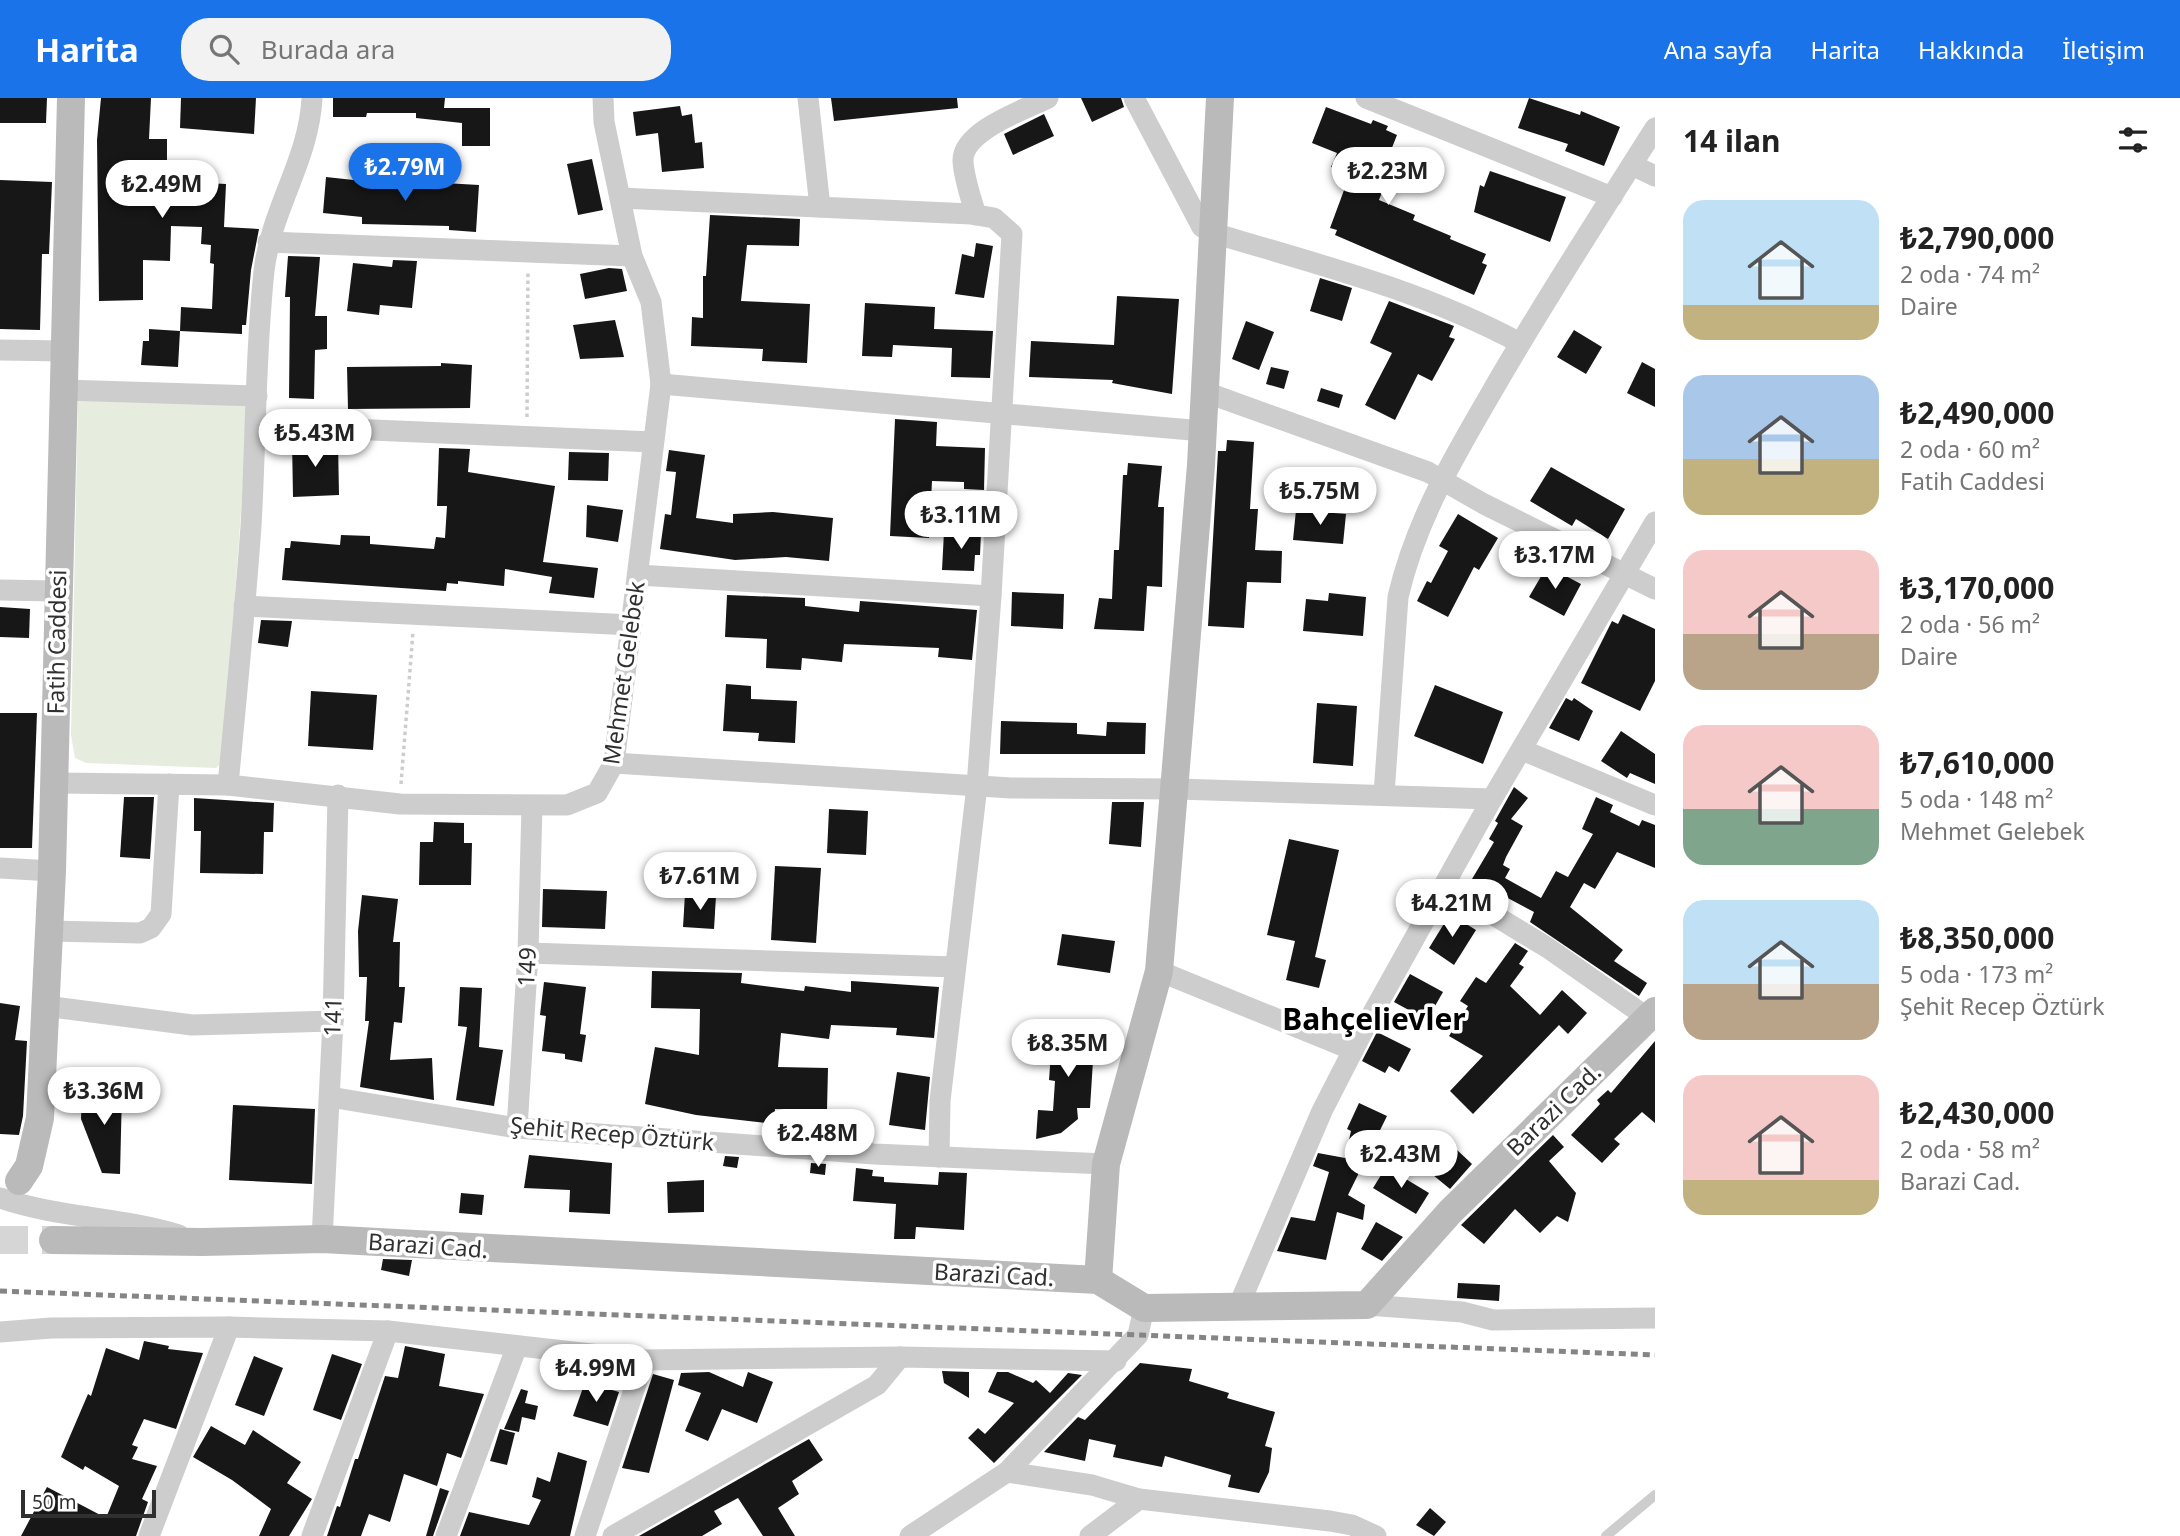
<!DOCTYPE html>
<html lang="tr">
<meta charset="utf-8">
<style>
body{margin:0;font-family:"Noto Sans",sans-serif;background:#f2f2f2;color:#222;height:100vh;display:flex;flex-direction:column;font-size:26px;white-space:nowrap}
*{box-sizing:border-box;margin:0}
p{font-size:23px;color:#767676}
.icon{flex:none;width:38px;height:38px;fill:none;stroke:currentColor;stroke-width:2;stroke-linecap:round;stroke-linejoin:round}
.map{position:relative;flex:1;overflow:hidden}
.sheet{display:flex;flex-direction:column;background:#fff;width:525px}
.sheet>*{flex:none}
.scale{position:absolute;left:21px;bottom:18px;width:135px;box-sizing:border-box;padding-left:7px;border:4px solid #303030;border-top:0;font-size:19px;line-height:24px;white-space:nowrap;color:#303030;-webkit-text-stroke:5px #fff;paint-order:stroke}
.price{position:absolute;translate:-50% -60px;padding:0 16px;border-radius:24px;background:#fff;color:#222;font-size:23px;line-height:46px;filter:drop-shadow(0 2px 4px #0008)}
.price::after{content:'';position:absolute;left:50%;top:42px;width:21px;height:16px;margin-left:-10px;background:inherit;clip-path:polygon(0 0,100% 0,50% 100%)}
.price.current{background:#1a73e8;color:#fff}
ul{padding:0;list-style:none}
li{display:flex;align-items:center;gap:21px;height:175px;padding:0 28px}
li span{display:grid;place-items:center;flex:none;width:196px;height:140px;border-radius:21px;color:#555}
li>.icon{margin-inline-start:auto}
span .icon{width:84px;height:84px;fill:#fffc;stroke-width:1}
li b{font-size:30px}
h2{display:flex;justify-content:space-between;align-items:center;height:84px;padding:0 28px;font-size:30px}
header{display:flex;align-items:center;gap:42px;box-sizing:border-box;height:98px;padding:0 35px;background:#1a73e8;color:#fff}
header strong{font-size:33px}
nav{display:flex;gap:38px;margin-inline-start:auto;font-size:24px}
.search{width:490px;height:63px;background:#f2f2f2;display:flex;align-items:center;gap:18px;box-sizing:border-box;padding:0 24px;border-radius:28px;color:#767676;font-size:26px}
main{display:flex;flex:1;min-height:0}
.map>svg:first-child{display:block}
.green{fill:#e6edde}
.building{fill:#171717}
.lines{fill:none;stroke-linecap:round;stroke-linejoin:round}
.secondary-tunnel{stroke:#d6d6d6;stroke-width:28;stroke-dasharray:28 14;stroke-linecap:butt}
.path{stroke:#cdcdcd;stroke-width:3.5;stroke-dasharray:3.5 3.5;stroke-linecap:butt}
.lane{stroke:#cdcdcd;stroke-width:10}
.street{stroke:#cdcdcd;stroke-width:21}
.secondary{stroke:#bababa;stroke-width:28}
.rail{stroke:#858585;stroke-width:5;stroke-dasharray:7 5;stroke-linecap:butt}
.labels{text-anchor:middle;stroke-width:7;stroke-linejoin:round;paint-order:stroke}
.street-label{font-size:23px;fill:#303030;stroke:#fff}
.district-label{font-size:30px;font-weight:bold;fill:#000;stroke:#fff}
</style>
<header>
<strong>Harita</strong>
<div class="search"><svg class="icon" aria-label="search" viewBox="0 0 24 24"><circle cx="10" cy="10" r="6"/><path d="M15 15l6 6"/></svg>Burada ara</div>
<nav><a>Ana sayfa</a><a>Harita</a><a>Hakkında</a><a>İletişim</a></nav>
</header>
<main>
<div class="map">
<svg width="1655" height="1438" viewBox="0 0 1655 1438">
<rect width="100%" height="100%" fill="#fff"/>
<polygon class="green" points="81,298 243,304 248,316 223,664 216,670 86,665 75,660 71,637 78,303"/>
<g class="building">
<polygon points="0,0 47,0 46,25 0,25"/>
<polygon points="101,0 151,0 149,41 167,41 167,83 226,86 224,129 259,131 251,172 246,227 242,227 242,236 180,233 181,209 212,211 214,166 210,165 211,147 201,146 202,129 171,128 170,163 143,162 143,202 99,203 97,42"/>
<polygon points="181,0 256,0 254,36 180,30"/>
<polygon points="333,0 445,0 444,10 490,10 490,48 462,48 462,25 416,20 416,15 367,15 366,19 333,19"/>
<polygon points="831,0 957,0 958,10 834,23"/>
<polygon points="1081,0 1121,0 1124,9 1092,24"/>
<polygon points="1529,0 1580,17 1581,13 1620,29 1604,68 1565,53 1568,46 1518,30"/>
<polygon points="680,8 682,18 692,16 695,45 702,44 704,70 662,74 658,35 636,38 633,14"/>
<polygon points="1326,9 1371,26 1373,22 1388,28 1386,32 1397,37 1382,75 1388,78 1379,102 1415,117 1413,122 1451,138 1450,141 1486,156 1482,165 1487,167 1474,197 1335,137 1337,132 1330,130 1350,76 1331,69 1337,55 1312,45"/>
<polygon points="1044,16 1054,38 1013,57 1004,36"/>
<polygon points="592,61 603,112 578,117 567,66"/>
<polygon points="1490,73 1566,99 1550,144 1474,114 1480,87 1484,89"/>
<polygon points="326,79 409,88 409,83 479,87 476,134 449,132 449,128 362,126 362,119 323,115"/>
<polygon points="0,82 52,84 49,156 42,156 40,232 0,231"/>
<polygon points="710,117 800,121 799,148 747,147 741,203 810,206 807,265 762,263 763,251 691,248 692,219 703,220 703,178 706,178"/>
<polygon points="976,145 993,148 984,200 955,196 962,156 974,159"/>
<polygon points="288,158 320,159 315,218 327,218 327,251 315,252 314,301 289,300 290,199 285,199"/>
<polygon points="393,162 417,163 412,210 380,207 379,217 347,213 353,165 392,169"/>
<polygon points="609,170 622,171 627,193 585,201 580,176"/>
<polygon points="1320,180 1352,190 1342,223 1310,213"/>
<polygon points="1117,198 1179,201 1172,296 1112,285 1113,282 1029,279 1031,243 1114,247"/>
<polygon points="1389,203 1454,228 1449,239 1455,241 1432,283 1418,276 1395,322 1365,307 1392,255 1370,245"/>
<polygon points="865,205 935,209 934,231 993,233 990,280 951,279 952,250 893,247 892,259 862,258"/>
<polygon points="615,222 624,259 580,261 573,227"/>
<polygon points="1246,223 1274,234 1259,272 1232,261"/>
<polygon points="149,231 180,233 178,269 141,267 143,243 149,243"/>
<polygon points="1574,232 1602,249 1586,276 1557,259"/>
<polygon points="1642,264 1655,271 1655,309 1627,295"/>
<polygon points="441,265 472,267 470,310 348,311 347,269 441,268"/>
<polygon points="1271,269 1289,273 1284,291 1266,286"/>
<polygon points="1321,290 1343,297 1339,310 1317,303"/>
<polygon points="895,321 937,324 936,348 985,350 984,392 964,391 964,384 932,383 929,440 890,438"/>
<polygon points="292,342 338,344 339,397 293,399"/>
<polygon points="1227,342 1254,344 1250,411 1258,411 1255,452 1282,453 1281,485 1247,484 1244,530 1208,528 1218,353 1226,353"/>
<polygon points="439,350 470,351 468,374 555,388 543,464 598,470 594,500 549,495 552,479 505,471 504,488 458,483 458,486 447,485 446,493 282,482 285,450 290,450 291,443 340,447 341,437 370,438 370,446 434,451 436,439 445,440 447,408 437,408"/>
<polygon points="669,352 705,357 696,420 733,425 733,416 773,414 833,420 829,463 786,459 735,462 660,451 665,416 671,417 676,374 666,373"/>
<polygon points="569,354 609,355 608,383 568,382"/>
<polygon points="1128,365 1162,368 1158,409 1164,409 1162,489 1147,488 1144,533 1094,531 1099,500 1112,501 1114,452 1119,452 1123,377 1127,377"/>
<polygon points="1551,369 1625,411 1608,441 1576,421 1572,428 1530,403"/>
<polygon points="587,407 623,412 618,444 586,439"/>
<polygon points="1296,412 1346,416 1343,446 1293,442"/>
<polygon points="1458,416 1498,440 1479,472 1474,469 1448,519 1417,503 1427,483 1431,485 1448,453 1439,448"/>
<polygon points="944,434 981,435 980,457 975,457 974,473 942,472"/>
<polygon points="1547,468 1581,486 1564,518 1529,499"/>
<polygon points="1012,494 1064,496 1063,531 1011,528"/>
<polygon points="1329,495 1366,499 1363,538 1303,533 1306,501 1328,503"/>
<polygon points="727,497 805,500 805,508 859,514 860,503 977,512 972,562 938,559 939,550 844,546 842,564 802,560 801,572 766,570 767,541 725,539"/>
<polygon points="0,509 30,511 29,540 0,539"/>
<polygon points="1623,516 1655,531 1655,583 1640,613 1581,585 1612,523 1618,526"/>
<polygon points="261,522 292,523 288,549 258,545"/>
<polygon points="726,586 751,588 751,601 797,603 795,645 758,643 759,635 723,633"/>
<polygon points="1435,587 1503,614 1483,666 1414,638"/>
<polygon points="311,593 377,597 373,652 308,648"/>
<polygon points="1566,600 1572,603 1574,600 1593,613 1579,643 1549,630"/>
<polygon points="1317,605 1357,608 1353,668 1313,665"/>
<polygon points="0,615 37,615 32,750 0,750"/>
<polygon points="1001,623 1077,625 1077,636 1106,638 1107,624 1146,625 1145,656 1000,656"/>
<polygon points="1621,633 1655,656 1655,686 1630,675 1627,680 1601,663"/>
<polygon points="1514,689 1528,700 1511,721 1523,728 1506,759 1503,767 1510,771 1505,780 1541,800 1556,773 1568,779 1593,736 1582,731 1596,699 1613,707 1610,714 1639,728 1642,722 1655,727 1655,770 1617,754 1595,791 1584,785 1570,809 1623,852 1614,863 1647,885 1639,898 1530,824 1534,814 1472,781 1494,744 1489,741 1498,725 1495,723"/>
<polygon points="124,699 154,699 150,761 120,759"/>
<polygon points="194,700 274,705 273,734 264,734 263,776 200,775 201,733 194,733"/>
<polygon points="1112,704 1144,704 1141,749 1109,746"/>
<polygon points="829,711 868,713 866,757 827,755"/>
<polygon points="434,724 464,725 464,745 472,745 471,787 419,787 420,744 433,744"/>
<polygon points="1289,741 1339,752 1315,859 1326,862 1319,890 1286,882 1295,843 1267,837"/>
<polygon points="775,768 821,770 816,845 771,842"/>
<polygon points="543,791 607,793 605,831 542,829"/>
<polygon points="685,796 716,798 714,831 683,829"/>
<polygon points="362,797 398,801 393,844 400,844 399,889 405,889 402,925 394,924 390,962 432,960 434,1002 360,989 369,923 365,923 367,879 359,879 358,833"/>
<polygon points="1450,816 1476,832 1454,867 1429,850"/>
<polygon points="1062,836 1115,843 1110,875 1057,867"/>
<polygon points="1515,845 1528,853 1519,866 1524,869 1510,888 1540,917 1562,892 1587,915 1568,936 1559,927 1473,1016 1450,993 1483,958 1449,938 1468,908 1460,903 1476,879 1486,885"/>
<polygon points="652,873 742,875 741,885 804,893 805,888 851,894 851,883 939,889 934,940 896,937 897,930 831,927 829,941 781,935 778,969 828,970 827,1012 775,1011 774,1026 696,1017 645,1006 655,949 699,957 700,911 651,910"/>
<polygon points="1410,876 1443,894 1427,922 1394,904"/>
<polygon points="544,884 586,889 580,936 586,937 582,964 565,961 565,956 542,953 546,918 540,917"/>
<polygon points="460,889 482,890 479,949 503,952 494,1008 456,1002 467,929 458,928"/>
<polygon points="0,905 20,908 15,942 27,943 23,1018 19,1037 0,1036"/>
<polygon points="1053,928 1095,931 1090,1010 1077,1010 1078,1021 1061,1035 1036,1041 1038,1012 1053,1013 1055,983 1049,982"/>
<polygon points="1377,934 1411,951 1399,974 1389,968 1385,975 1362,963"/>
<polygon points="1655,943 1655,1025 1642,1014 1614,1041 1620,1046 1602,1065 1571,1037 1600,1006 1597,1002 1608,992 1611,995"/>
<polygon points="897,974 930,979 925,1032 889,1027"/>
<polygon points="82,992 122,993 120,1076 102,1075 81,1021"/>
<polygon points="1359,1005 1387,1018 1348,1097 1365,1107 1363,1122 1337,1114 1326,1162 1277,1153 1291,1119 1315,1123 1329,1074 1313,1068 1318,1055 1345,1060 1351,1033 1347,1031"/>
<polygon points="233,1007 315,1011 312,1086 229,1082"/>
<polygon points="1553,1037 1564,1049 1549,1063 1576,1095 1568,1124 1557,1118 1540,1135 1515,1111 1484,1146 1461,1127"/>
<polygon points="1456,1051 1472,1066 1450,1091 1433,1077"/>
<polygon points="529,1057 612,1065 610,1116 569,1114 570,1092 524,1090"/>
<polygon points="725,1058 739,1059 737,1070 723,1068"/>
<polygon points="811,1065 826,1066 825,1077 810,1075"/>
<polygon points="1386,1069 1429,1095 1416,1116 1373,1090"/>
<polygon points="856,1070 873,1072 872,1078 884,1079 884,1084 938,1087 939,1074 967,1075 964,1132 916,1129 915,1141 894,1141 896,1106 853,1103"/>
<polygon points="704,1082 704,1114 668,1115 667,1084"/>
<polygon points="461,1095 484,1097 482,1117 459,1115"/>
<polygon points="1376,1124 1403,1139 1382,1163 1361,1151"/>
<polygon points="383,1161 412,1162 409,1178 381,1172"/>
<polygon points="1458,1185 1500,1187 1499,1203 1457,1200"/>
<polygon points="144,1243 169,1248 168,1251 203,1255 176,1331 144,1321 132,1347 138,1349 132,1361 157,1368 142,1401 148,1404 136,1438 21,1438 47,1389 106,1420 119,1388 85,1368 83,1372 61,1359 88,1296 91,1298 106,1250 139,1262"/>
<polygon points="405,1248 445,1256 439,1288 484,1296 461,1360 447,1355 437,1388 404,1376 390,1424 369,1416 361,1438 327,1438 337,1408 340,1409 355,1361 358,1361 385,1278 398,1280"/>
<polygon points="332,1256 362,1266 341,1322 313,1312"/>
<polygon points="254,1258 283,1270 264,1318 235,1307"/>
<polygon points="1140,1265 1192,1271 1189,1283 1229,1295 1227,1300 1275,1314 1265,1348 1272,1350 1269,1374 1259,1395 1228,1389 1231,1377 1165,1358 1162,1369 1113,1359 1116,1347 1089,1341 1085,1363 1044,1354 1078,1319 1085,1322"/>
<polygon points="942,1273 969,1274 969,1300 944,1285"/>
<polygon points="709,1274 743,1289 748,1274 773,1284 757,1325 722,1311 708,1343 685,1333 701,1295 678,1287 681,1275"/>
<polygon points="997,1274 1008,1274 1033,1285 1036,1282 1050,1295 1068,1275 1082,1277 994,1365 968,1340 978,1330 985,1336 1014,1305 988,1294"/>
<polygon points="653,1276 674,1282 649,1375 622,1370"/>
<polygon points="585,1284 619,1294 608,1328 573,1318"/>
<polygon points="521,1291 528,1293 525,1305 538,1308 535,1322 522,1319 519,1334 504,1331"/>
<polygon points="211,1328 245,1347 253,1332 301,1364 287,1385 312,1401 289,1438 259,1438 271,1411 232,1382 193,1359"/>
<polygon points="500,1331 515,1335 507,1367 490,1363"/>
<polygon points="809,1341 823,1362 792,1383 799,1396 778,1410 795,1438 763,1438 738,1400 714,1413 722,1426 702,1438 639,1438"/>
<polygon points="558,1354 587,1363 570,1438 460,1438 469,1414 529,1427 541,1402 532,1399 537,1379 550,1384"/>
<polygon points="440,1390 449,1393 433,1438 426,1438"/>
<polygon points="1430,1410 1446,1424 1434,1438 1416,1427"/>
</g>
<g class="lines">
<polyline class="secondary-tunnel" points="0,1142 53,1142"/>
<g class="path">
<polyline points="527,319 528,173"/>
<polyline points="401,686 413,534"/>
</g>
<polyline class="lane" points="1606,1438 1655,1397"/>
<g class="street">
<polyline points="808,0 820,109"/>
<path d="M1134,0L1202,129L1213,135C1320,167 1421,192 1520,245"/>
<polyline points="1366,0 1612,99"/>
<polyline points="1632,67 1655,78"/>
<polyline points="620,100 971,116 994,120 1012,136 991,498 977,688 940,1003 939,1059"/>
<path d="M976,117C971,100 964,81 963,63C962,33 1024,12 1048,0"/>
<polyline points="268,144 632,158"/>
<polyline points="0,252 65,253"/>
<polyline points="661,286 1203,333"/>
<polyline points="64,292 257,298"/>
<polyline points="1205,294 1428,374 1484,406 1655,491"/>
<polyline points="256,327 653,344"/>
<polyline points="638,477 991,498"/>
<polyline points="0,492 57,493"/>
<polyline points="244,508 632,527"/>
<polyline points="1522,652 1655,707"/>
<polyline points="614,665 1011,690 1177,691 1492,701 1655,424"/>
<polyline points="56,685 228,687 400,706 567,707 597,695 614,665 661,286 651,204 632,158 604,24 603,0"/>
<path d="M228,687C236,601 245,514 251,428C256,343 255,257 264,173C271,111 309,62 312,0"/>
<path d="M1384,696L1398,499C1415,425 1452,362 1490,297C1542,206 1599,119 1655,30"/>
<polyline points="0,770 52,773"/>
<polyline points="1446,788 1548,850 1648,920"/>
<polyline points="49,833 140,835 151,830 161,816 169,686"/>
<polyline points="528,855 955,869"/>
<polyline points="1159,873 1353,952"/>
<polyline points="45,908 192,927 333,923"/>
<polyline points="330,999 517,1030 874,1056 1106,1066"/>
<polyline points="517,1030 528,855 532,708"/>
<path d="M0,1100C58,1120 121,1119 179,1137"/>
<polyline points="322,1141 333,923 338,697"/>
<polyline points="1239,1207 1322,1013 1365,929 1492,701"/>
<polyline points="1367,1207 1462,1214 1493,1222 1655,1220"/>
<polyline points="0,1234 51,1230 229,1229 388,1233 644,1262 900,1259 1116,1263"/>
<polyline points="1007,1374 1092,1387 1139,1401 1330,1423 1352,1427 1376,1438"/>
<polyline points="149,1438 229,1229"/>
<polyline points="312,1438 388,1233"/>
<polyline points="446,1438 517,1248"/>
<polyline points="585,1438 644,1262"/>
<polyline points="613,1438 877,1287 900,1259"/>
<polyline points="910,1438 1007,1374 1138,1237 1144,1210"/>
<polyline points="1090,1438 1139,1401"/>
</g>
<g class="secondary">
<polyline points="19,1083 29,1068 40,1020 52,773 71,0"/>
<polyline points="53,1142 203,1144 322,1141 1098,1182 1144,1210 1367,1207 1450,1114 1655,913"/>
<polyline points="1098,1182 1106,1066 1159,873 1201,367 1220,0"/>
</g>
<polyline class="rail" points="0,1193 1655,1257"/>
</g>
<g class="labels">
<g class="street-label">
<text transform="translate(57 544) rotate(-89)" y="8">Fatih Caddesi</text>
<text transform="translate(624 575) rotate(-82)" y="8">Mehmet Gelebek</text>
<text transform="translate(527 869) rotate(-87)" y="8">149</text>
<text transform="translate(333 919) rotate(-88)" y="8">141</text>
<text transform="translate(1554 1012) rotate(-44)" y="8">Barazi Cad.</text>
<text transform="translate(612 1036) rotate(5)" y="8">Şehit Recep Öztürk</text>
<text transform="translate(428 1148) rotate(4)" y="8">Barazi Cad.</text>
<text transform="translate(994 1177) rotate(3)" y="8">Barazi Cad.</text>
</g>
<g class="district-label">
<text x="1374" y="932">Bahçelievler</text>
</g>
</g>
</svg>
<div class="scale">50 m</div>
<b class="price current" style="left:405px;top:105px">₺2.79M</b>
<b class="price" style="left:1388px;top:109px">₺2.23M</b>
<b class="price" style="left:162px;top:122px">₺2.49M</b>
<b class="price" style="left:315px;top:371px">₺5.43M</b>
<b class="price" style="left:1320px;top:429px">₺5.75M</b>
<b class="price" style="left:961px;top:453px">₺3.11M</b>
<b class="price" style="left:1555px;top:493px">₺3.17M</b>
<b class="price" style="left:700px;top:814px">₺7.61M</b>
<b class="price" style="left:1452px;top:841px">₺4.21M</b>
<b class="price" style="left:1068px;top:981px">₺8.35M</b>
<b class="price" style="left:104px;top:1029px">₺3.36M</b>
<b class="price" style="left:818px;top:1071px">₺2.48M</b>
<b class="price" style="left:1401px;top:1092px">₺2.43M</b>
<b class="price" style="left:596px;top:1306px">₺4.99M</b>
</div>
<section class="sheet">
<h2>14 ilan<svg class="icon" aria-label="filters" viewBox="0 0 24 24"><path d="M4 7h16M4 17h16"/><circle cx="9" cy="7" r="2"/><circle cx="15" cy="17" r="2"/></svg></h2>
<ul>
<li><span style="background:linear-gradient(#bfe0f5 75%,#c2b280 0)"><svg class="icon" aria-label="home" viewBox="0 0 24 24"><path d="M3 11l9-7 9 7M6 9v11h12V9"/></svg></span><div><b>₺2,790,000</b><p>2 oda · 74 m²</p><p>Daire</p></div></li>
<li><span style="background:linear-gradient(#a9c7e8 60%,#c2b280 0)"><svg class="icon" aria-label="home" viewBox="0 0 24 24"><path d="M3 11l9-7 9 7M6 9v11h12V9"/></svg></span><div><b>₺2,490,000</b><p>2 oda · 60 m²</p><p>Fatih Caddesi</p></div></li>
<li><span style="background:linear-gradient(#f6c9c9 60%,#b9a48a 0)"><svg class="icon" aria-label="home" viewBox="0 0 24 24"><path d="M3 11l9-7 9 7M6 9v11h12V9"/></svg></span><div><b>₺3,170,000</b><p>2 oda · 56 m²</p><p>Daire</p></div></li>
<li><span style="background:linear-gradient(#f6c9c9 60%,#7fa58c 0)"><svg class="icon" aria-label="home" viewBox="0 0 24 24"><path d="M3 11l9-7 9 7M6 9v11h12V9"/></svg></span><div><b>₺7,610,000</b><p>5 oda · 148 m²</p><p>Mehmet Gelebek</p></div></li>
<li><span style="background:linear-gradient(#bfe0f5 60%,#b9a48a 0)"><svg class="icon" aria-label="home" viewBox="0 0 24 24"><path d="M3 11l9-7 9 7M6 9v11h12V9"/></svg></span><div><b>₺8,350,000</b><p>5 oda · 173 m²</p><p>Şehit Recep Öztürk</p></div></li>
<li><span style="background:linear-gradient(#f6c9c9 75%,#c2b280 0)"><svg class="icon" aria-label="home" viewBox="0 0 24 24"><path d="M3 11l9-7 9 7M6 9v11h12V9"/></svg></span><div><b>₺2,430,000</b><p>2 oda · 58 m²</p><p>Barazi Cad.</p></div></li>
</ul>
</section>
</main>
